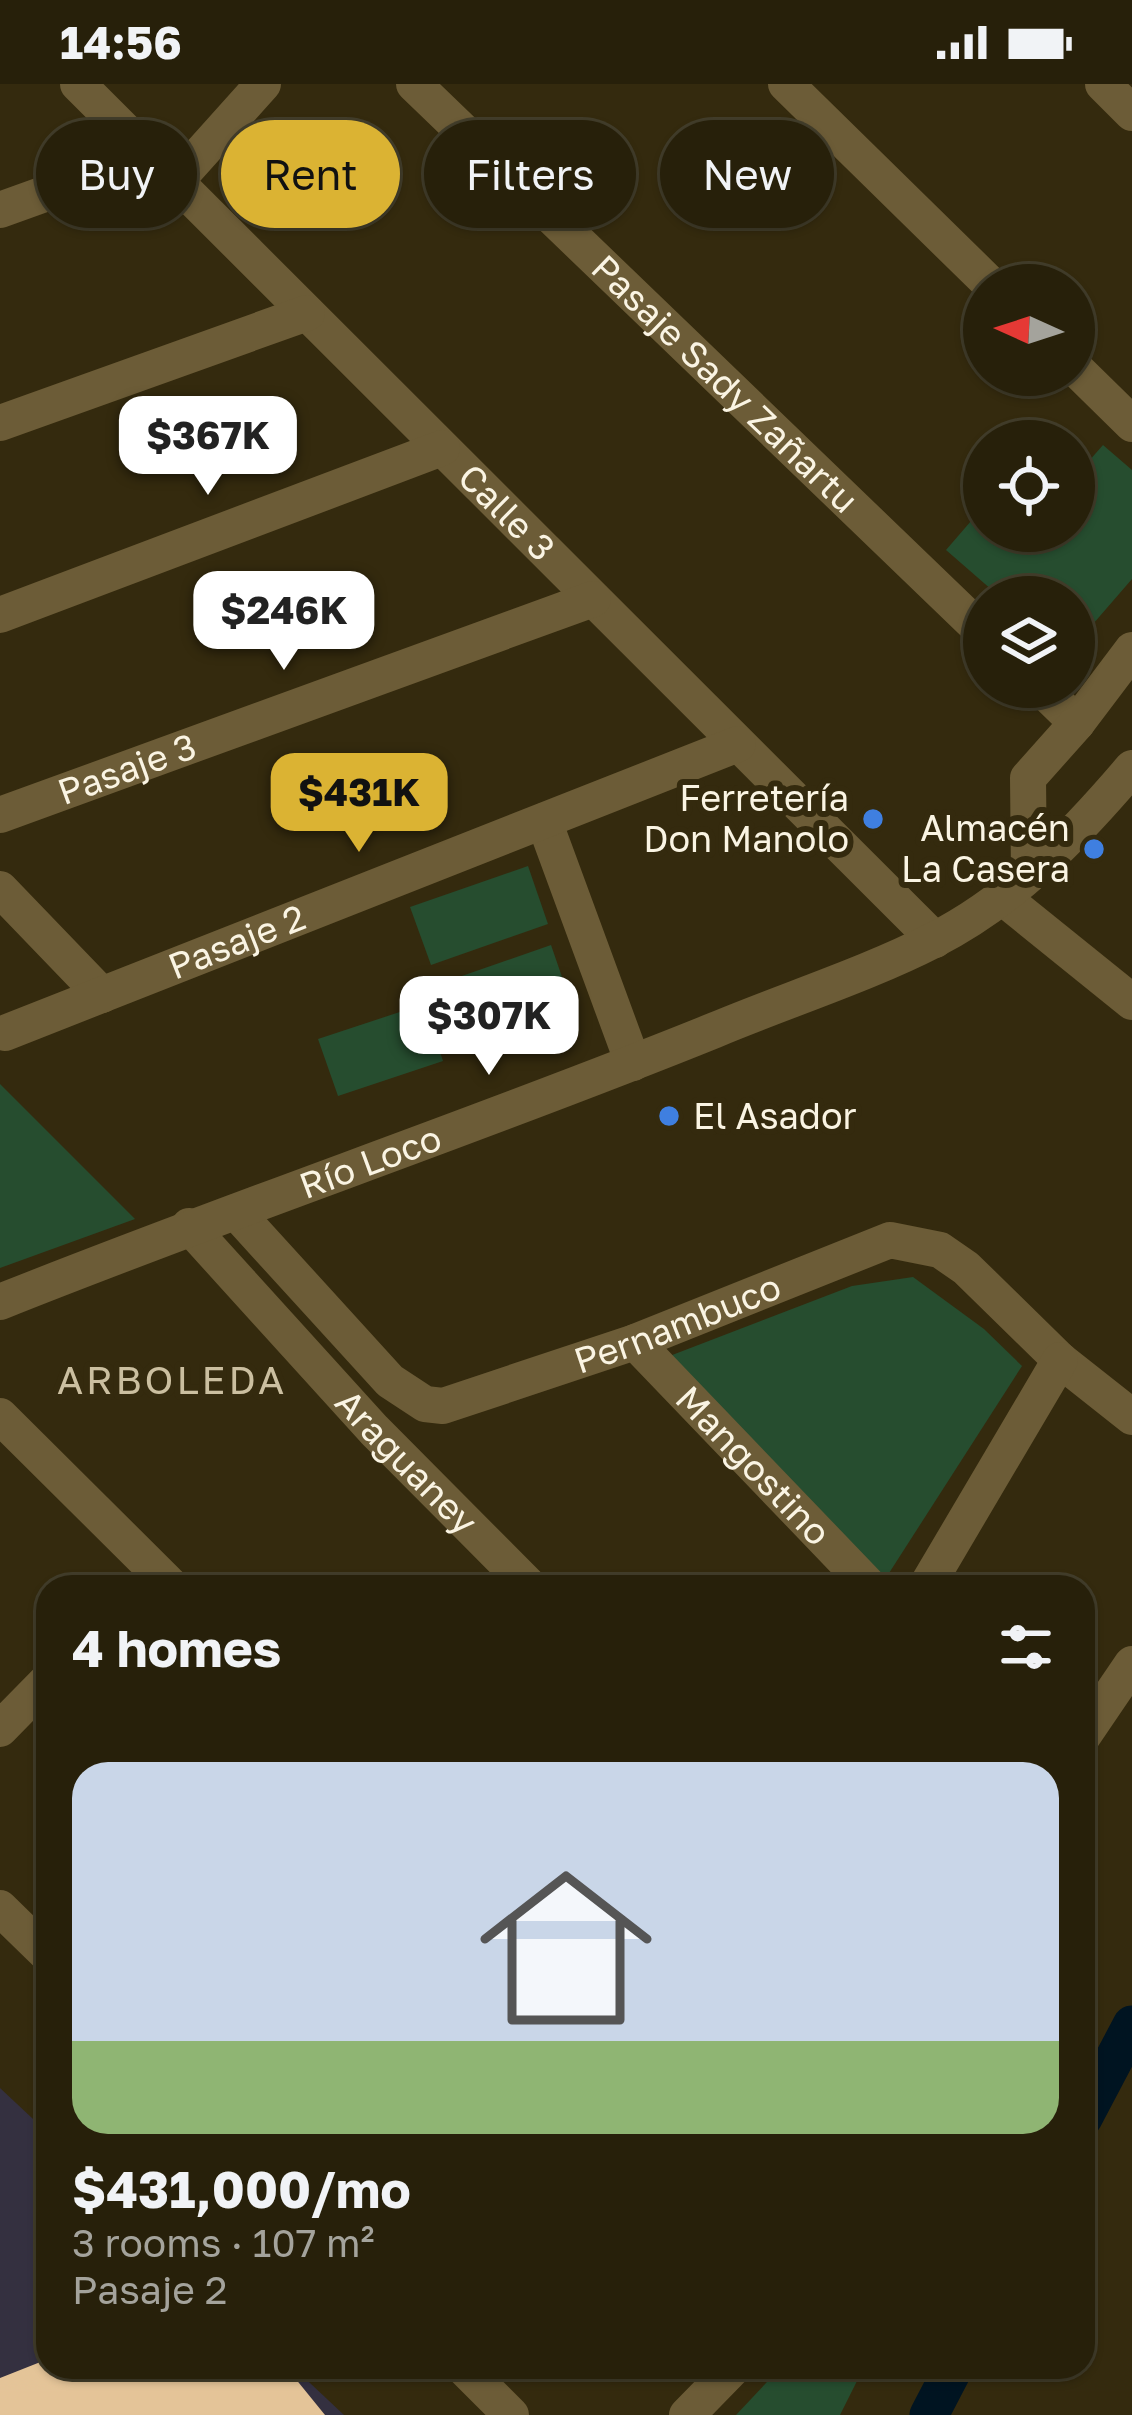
<!DOCTYPE html>
<meta charset="utf-8">
<style>
body{margin:0;font-family:"Golos Text",sans-serif;background:#332d18;color:#f1f3f6;height:100vh;display:flex;flex-direction:column;font-size:45px;white-space:nowrap}
*{box-sizing:border-box;margin:0}
p{font-size:39px;color:#a4a39c}
.icon{flex:none;width:66px;height:66px;fill:none;stroke:currentColor;stroke-width:2;stroke-linecap:round;stroke-linejoin:round}
.map{position:relative;flex:1;overflow:hidden}
.side{position:absolute;left:36px;top:1491px;width:1059px;height:804px;display:flex;flex-direction:column;background:#27200a;border-radius:36px;box-shadow:0 3px 9px #0004,0 0 0 3px #433e2b}
.side>*{flex:none}
.hud{position:absolute;left:36px;top:36px;width:1062px;height:108px;display:flex;gap:24px}
.needle{width:78px;rotate:273deg}
.controls{position:absolute;left:963px;top:180px;display:grid;gap:24px}
.controls a{display:grid;place-items:center;width:132px;height:132px;border-radius:50%;background:#27200a;box-shadow:0 3px 9px #0004,0 0 0 3px #433e2b;font-size:60px}
.price{position:absolute;translate:-50% -102px;padding:0 27px;border-radius:24px;background:#fff;color:#222;font-size:39px;line-height:78px;filter:drop-shadow(0 3px 6px #0008)}
.price::after{content:'';position:absolute;left:50%;top:72px;width:36px;height:27px;margin-left:-18px;background:inherit;clip-path:polygon(0 0,100% 0,50% 100%)}
.price.on{background:#dbb333;color:#111}
ul{padding:0;list-style:none}
li{display:grid;align-content:center;gap:24px;height:636px;padding:0 36px}
li span{display:grid;place-items:center;height:372px;border-radius:36px;color:#555}
li>.icon{margin-inline-start:auto}
span .icon{width:216px;height:216px;fill:#fffc;stroke-width:1}
li b{font-size:51px}
h2{display:flex;justify-content:space-between;align-items:center;height:144px;padding:0 36px;font-size:51px}
.chip{padding:0 42px;border-radius:54px;background:#27200a;box-shadow:0 3px 9px #0004,0 0 0 3px #433e2b;font-size:42px;line-height:108px}
.chip.on{background:#dbb333;color:#111}
.status{display:flex;justify-content:space-between;align-items:center;height:84px;padding:0 60px;background:#27200a;direction:ltr}
.status svg{height:33px;fill:currentColor}
.map>svg:first-child{display:block}
.industrial{fill:#343040}
.green{fill:#264d2f}
.lines{fill:none;stroke-linecap:round;stroke-linejoin:round}
.canal{stroke:#001421;stroke-width:39}
.building{fill:#e4c498}
.minor{stroke:#6c5c37;stroke-width:36}
.tertiary{stroke:#6c5c37;stroke-width:36}
.shop-dot{fill:#3f7fe0;stroke:#342a0e;stroke-width:4.5}
.labels{text-anchor:middle;stroke-width:12;stroke-linejoin:round;paint-order:stroke}
.street-label{font-size:36px;fill:#faf4e3;stroke:#342a0e}
.poi-label{font-size:36px;fill:#faf4e3;stroke:#342a0e;text-anchor:end}
.neighbourhood-label{font-size:39px;letter-spacing:3px;fill:#cbbfa0;stroke:#342a0e}
</style>
<div class="status"><b>14:56</b><svg viewBox="0 0 49 12"><path d="M0 12V9h3v3zM5 12V6h3v6zM10 12V3h3v9zM15 12V0h3v12zM26 1h20v11H26zM47 4h2v5h-2z"/></svg></div>
<div class="map">
<svg width="1132" height="2331" viewBox="0 0 1132 2331">
<rect width="100%" height="100%" fill="#342a0e"/>
<polygon class="industrial" points="0,2004 48,2049 48,2283 293,2283 344,2331 0,2331"/>
<g class="green">
<polygon points="1103,361 1132,386 1132,495 1074,562 1074,513 1000,513 946,466 984,422 984,447 1074,447 1074,394"/>
<polygon points="528,782 548,840 431,881 410,823"/>
<polygon points="551,861 571,919 453,960 433,902"/>
<polygon points="424,920 443,977 338,1012 318,955"/>
<polygon points="0,1000 135,1135 0,1184"/>
<polygon points="913,1193 984,1245 1022,1282 882,1500 667,1273 852,1202"/>
<polygon points="781,2283 864,2283 840,2331 736,2331"/>
</g>
<g class="lines">
<g class="canal">
<polyline points="1083,2034 1132,1941"/>
<polyline points="929,2331 954,2283"/>
</g>
</g>
<polygon class="building" points="48,2275 48,2283 286,2283 325,2331 0,2331 0,2294"/>
<g class="lines">
<g class="minor">
<path id="s1" d="M78,0L935,856"/>
<path id="s2" d="M414,0L984,549"/>
<polyline points="786,0 991,201"/>
<polyline points="1103,0 1132,29"/>
<polyline points="176,97 263,0"/>
<polyline points="0,126 150,72"/>
<polyline points="1074,283 1132,340"/>
<polyline points="0,339 307,229"/>
<polyline points="0,531 442,364"/>
<polyline points="1040,603 1077,639"/>
<path id="s3" d="M0,731L593,515"/>
<polyline points="544,737 633,979"/>
<polyline points="1029,790 1028,694 1077,639 1132,566"/>
<polyline points="0,805 102,911"/>
<polyline points="1002,813 1132,918"/>
<path id="s4" d="M5,949L738,660"/>
<path id="s5" d="M236,1128L390,1297L425,1320L443,1322L635,1258L890,1156L940,1166L966,1184L1060,1276L1132,1333"/>
<path id="s6" d="M189,1142L374,1346L530,1503"/>
<path id="s7" d="M635,1258L870,1503"/>
<polyline points="0,1332 172,1503"/>
<polyline points="926,1503 1060,1276"/>
<polyline points="0,1645 48,1596"/>
<polyline points="1083,1652 1132,1580"/>
<polyline points="0,1824 48,1871"/>
<polyline points="463,2283 511,2331"/>
<polyline points="687,2331 734,2283"/>
</g>
<path class="tertiary" id="s8" d="M0,1218C237,1123 478,1042 715,946C784,917 868,890 934,856C1013,816 1075,751 1132,684"/>
</g>
<g class="shop-dot">
<circle cx="873" cy="735" r="12"/>
<circle cx="1094" cy="765" r="12"/>
<circle cx="669" cy="1032" r="12"/>
</g>
<g class="labels">
<g class="street-label">
<text dy="13" stroke="none"><textPath href="#s2" startOffset="432">Pasaje Sady Zañartu</textPath></text>
<text dy="13" stroke="none"><textPath href="#s1" startOffset="606">Calle 3</textPath></text>
<text dy="13" stroke="none"><textPath href="#s3" startOffset="135">Pasaje 3</textPath></text>
<text dy="13" stroke="none"><textPath href="#s4" startOffset="249">Pasaje 2</textPath></text>
<text dy="13" stroke="none"><textPath href="#s8" startOffset="396">Río Loco</textPath></text>
<text dy="13" stroke="none"><textPath href="#s5" startOffset="537">Pernambuco</textPath></text>
<text dy="13" stroke="none"><textPath href="#s6" startOffset="321">Araguaney</textPath></text>
<text dy="13" stroke="none"><textPath href="#s7" startOffset="171">Mangostino</textPath></text>
</g>
<g class="poi-label">
<text x="849" y="727">Ferretería<tspan x="849" dy="41">Don Manolo</tspan></text>
<text x="1070" y="757">Almacén<tspan x="1070" dy="41">La Casera</tspan></text>
<text x="693" y="1045" text-anchor="start">El Asador</text>
</g>
<g class="neighbourhood-label">
<text x="172" y="1310">ARBOLEDA</text>
</g>
</g>
</svg>
<div class="controls">
<a><svg class="needle" viewBox="-14 -14 28 28"><path d="M0-13l5 13h-10z" fill="#e53935"/><path d="M0 13l5-13h-10z" fill="#a4a39c"/></svg></a>
<a><svg class="icon" aria-label="locate" viewBox="0 0 24 24"><circle cx="12" cy="12" r="6"/><path d="M12 2v4M12 18v4M2 12h4M18 12h4"/></svg></a>
<a><svg class="icon" aria-label="layers" viewBox="0 0 24 24"><path d="M12 4l9 5-9 5-9-5zM3 14l9 5 9-5"/></svg></a>
</div>
<b class="price" style="left:208px;top:414px">$367K</b>
<b class="price" style="left:284px;top:589px">$246K</b>
<b class="price on" style="left:359px;top:771px">$431K</b>
<b class="price" style="left:489px;top:994px">$307K</b>
<div class="hud">
<a class="chip">Buy</a>
<a class="chip on">Rent</a>
<a class="chip">Filters</a>
<a class="chip">New</a>
</div>
<section class="side">
<h2>4 homes<svg class="icon" aria-label="filters" viewBox="0 0 24 24"><path d="M4 7h16M4 17h16"/><circle cx="9" cy="7" r="2"/><circle cx="15" cy="17" r="2"/></svg></h2>
<ul>
<li><span style="background:linear-gradient(#c9d6e8 75%,#8fb573 0)"><svg class="icon" aria-label="home" viewBox="0 0 24 24"><path d="M3 11l9-7 9 7M6 9v11h12V9"/></svg></span><div><b>$431,000/mo</b><p>3 rooms · 107 m²</p><p>Pasaje 2</p></div></li>
</ul>
</section>
</div>
